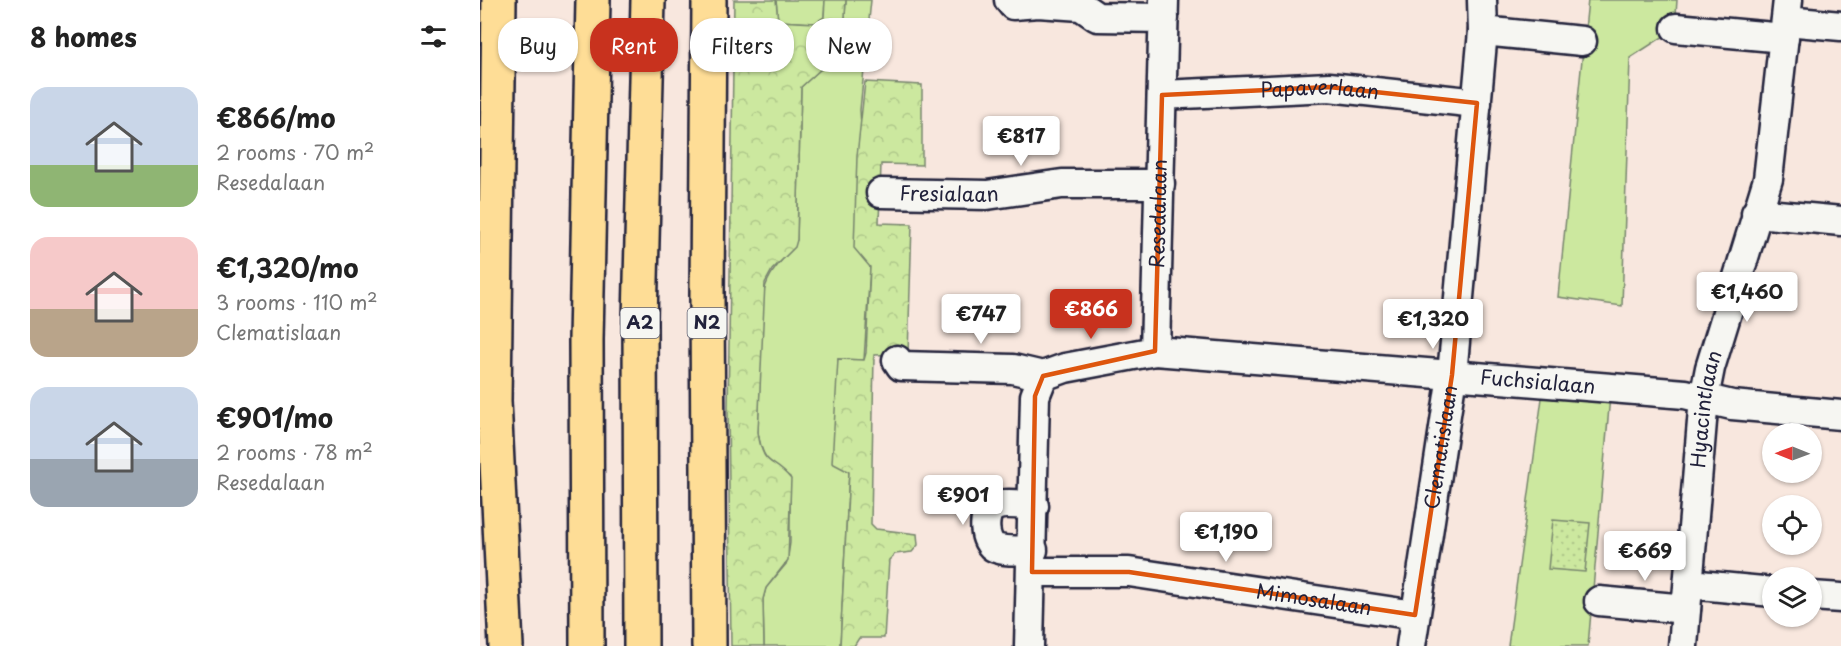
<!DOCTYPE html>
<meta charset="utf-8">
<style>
body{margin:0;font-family:"Playpen Sans",sans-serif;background:#f2f2f2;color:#222;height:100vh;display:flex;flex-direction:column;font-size:22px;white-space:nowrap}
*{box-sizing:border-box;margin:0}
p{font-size:20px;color:#767676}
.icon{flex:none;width:33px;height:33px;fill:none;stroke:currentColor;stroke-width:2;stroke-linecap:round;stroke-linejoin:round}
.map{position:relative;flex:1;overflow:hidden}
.details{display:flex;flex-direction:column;background:#fff;width:480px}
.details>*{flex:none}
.top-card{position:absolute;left:18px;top:18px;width:570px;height:54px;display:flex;gap:12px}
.needle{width:39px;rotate:271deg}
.buttons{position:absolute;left:1282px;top:423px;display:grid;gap:12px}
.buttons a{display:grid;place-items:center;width:60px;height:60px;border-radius:50%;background:#fff;box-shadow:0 2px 4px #0004;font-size:30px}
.price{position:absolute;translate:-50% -51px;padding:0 14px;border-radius:6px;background:#fff;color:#222;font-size:20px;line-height:39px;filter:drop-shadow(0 2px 3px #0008)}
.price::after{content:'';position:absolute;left:50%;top:36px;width:18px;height:14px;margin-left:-9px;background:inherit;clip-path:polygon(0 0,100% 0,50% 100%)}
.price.current{background:#c8321e;color:#fff}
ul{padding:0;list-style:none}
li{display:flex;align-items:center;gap:18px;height:150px;padding:0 30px}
li span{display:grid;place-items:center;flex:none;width:168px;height:120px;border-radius:18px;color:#555}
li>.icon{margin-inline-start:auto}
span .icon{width:72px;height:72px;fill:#fffc;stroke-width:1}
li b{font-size:26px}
h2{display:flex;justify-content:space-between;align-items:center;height:72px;padding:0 30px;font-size:26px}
.tag{padding:0 21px;border-radius:24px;background:#fff;box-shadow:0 2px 4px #0004;font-size:21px;line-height:54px}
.tag.current{background:#c8321e;color:#fff}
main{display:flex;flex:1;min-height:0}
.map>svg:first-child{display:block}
.grass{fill:#cce89f;stroke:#77856d;stroke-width:1.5}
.forest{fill:url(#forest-crowns);stroke:#77856d;stroke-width:1.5}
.park{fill:url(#park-dots);stroke:#77856d;stroke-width:1.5}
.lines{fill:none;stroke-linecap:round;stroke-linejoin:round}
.minor-casing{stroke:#22223b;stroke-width:33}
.highway-casing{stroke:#22223b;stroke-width:38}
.minor{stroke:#f6f6f2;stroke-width:28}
.highway{stroke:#fedd96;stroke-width:33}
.marked{fill:none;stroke:#de560e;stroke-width:4.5;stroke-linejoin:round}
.labels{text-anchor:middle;stroke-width:6;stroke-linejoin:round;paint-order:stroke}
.shield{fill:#f6f6f2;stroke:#626272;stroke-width:1.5}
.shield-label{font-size:18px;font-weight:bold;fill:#22223b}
.street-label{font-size:20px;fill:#22223b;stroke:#f6f6f2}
</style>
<main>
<section class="details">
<h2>8 homes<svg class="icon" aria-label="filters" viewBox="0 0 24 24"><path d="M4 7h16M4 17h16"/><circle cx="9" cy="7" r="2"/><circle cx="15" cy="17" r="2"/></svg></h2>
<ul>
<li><span style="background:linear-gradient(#c9d6e8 65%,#8fb573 0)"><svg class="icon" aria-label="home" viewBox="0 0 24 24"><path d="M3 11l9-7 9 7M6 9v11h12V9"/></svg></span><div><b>€866/mo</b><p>2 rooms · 70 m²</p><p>Resedalaan</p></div></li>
<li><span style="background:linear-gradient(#f6c9c9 60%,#b9a48a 0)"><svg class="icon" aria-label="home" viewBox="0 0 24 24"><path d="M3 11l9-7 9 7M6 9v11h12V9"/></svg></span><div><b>€1,320/mo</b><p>3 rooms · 110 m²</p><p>Clematislaan</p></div></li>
<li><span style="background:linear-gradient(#c9d6e8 60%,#9aa5b1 0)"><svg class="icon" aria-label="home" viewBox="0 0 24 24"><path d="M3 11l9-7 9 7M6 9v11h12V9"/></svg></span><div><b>€901/mo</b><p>2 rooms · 78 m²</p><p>Resedalaan</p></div></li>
</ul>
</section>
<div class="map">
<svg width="1361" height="646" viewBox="0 0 1361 646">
<defs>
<pattern id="forest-crowns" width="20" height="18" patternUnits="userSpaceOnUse" patternTransform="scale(1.5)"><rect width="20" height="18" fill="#cce89f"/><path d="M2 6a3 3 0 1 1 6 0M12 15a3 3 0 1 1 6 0" fill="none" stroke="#afc78a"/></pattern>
<pattern id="park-dots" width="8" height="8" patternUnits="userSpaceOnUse" patternTransform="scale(1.5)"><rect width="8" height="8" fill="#cce89f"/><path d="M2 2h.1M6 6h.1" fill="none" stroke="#afc78a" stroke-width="1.8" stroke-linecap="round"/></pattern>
</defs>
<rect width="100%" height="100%" fill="#f8e7de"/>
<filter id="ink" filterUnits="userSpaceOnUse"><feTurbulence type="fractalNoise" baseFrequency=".0167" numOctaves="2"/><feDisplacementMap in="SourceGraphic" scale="12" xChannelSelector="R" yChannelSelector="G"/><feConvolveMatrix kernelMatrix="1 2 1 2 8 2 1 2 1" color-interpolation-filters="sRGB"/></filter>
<g filter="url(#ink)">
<g class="grass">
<polygon points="296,0 345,0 344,17 335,23 298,21"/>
<path d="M366,0H391L380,110L390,267L384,360L358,359L369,472L360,646H284L283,599L286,588L307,563L310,543V477C288,462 282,459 278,432L283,297C287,271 303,262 317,240L321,87L363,49Z"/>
<polygon points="1108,0 1197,0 1195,29 1150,58 1142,306 1078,297"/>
<polygon points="1063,391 1130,396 1108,646 1028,646"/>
</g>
<g class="forest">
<path d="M254,0H296L298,21L335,23L344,17L345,0H366L363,49L321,87L317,240L315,247L292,270L285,283L278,432C283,469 292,456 311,479L308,560L286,588L283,599L284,646H251L248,411Z"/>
<polygon points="385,82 442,85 442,165 401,164 399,223 432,224 428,354 394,355 391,524 396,529 437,534 438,545 432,552 415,554 409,560 404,638 379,638 374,646 360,646 369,472 352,463 358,359 384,360 386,353 390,267 374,248 377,156"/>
</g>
<polygon class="park" points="1073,520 1110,523 1105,572 1068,569"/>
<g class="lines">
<defs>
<g id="minor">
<polyline points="529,0 533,5 558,3 601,6 617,17 684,18"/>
<polyline points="1306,21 1361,26"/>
<polyline points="1196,28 1304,38"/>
<polyline points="1003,31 1102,41"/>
<path id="s1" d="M682,95L849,87L997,103"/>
<path id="s2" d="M401,193L507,195L582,184H680"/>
<polyline points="1276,213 1361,221"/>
<path id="s3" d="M675,351L1205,394L1252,405L1361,415"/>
<polyline points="417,360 421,366 533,369 563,376"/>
<path d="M553,550C542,550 526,552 516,548C503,543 502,515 512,508C521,501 543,505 554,506"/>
<path id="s4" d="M552,572H649L935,615"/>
<polyline points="1209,584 1293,592"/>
<polyline points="1332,596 1361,598"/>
<polyline points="1119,601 1206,609"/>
<path id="s5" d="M549,646L555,396L563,376L585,368L675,351L684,0"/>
<path id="s6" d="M931,646L972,375L1003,31L1002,0"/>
<path id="s7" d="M1203,646L1224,398L1230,368L1288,179L1308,0"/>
</g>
<g id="highway">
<polyline points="19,0 14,401 26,646"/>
<polyline points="107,646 106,340 113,0"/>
<polyline points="161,646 160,320 168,0"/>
<polyline points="229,646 227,297 229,0"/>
</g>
</defs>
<use href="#minor" class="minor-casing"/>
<use href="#highway" class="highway-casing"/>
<use href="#minor" class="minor"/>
<use href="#highway" class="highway"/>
</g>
</g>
<path class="marked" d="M849,87L997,103L972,375L935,615L649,572H552L555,396L563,376L675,351L682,95Z"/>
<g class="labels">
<g class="shield">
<rect x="140.5" y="308" width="39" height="30" rx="4.5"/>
<rect x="207.5" y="308" width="39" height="30" rx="4.5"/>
</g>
<g class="shield-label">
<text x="160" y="329">A2</text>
<text x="227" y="329">N2</text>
</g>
<g class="street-label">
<text dy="7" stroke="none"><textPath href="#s1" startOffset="158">Papaverlaan</textPath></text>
<text dy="7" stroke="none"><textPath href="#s2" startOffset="68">Fresialaan</textPath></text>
<text dy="7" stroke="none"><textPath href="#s5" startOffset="524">Resedalaan</textPath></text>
<text dy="7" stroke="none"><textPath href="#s3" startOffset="384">Fuchsialaan</textPath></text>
<text dy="7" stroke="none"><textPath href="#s7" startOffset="238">Hyacintlaan</textPath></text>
<text dy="7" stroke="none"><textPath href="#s6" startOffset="201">Clematislaan</textPath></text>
<text dy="7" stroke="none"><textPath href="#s4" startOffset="284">Mimosalaan</textPath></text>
</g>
</g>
</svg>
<div class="buttons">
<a><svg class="needle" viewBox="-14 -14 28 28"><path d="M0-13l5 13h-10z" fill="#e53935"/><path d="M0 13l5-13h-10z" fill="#767676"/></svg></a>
<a><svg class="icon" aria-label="locate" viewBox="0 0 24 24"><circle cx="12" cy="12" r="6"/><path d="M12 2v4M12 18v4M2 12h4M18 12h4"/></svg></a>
<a><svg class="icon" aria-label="layers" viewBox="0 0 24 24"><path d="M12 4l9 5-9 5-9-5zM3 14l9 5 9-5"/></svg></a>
</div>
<b class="price" style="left:541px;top:167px">€817</b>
<b class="price" style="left:1267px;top:323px">€1,460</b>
<b class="price current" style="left:611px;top:340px">€866</b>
<b class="price" style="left:501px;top:345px">€747</b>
<b class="price" style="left:953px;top:350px">€1,320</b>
<b class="price" style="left:483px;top:526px">€901</b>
<b class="price" style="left:746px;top:563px">€1,190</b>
<b class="price" style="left:1165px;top:582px">€669</b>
<div class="top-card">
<a class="tag">Buy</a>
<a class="tag current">Rent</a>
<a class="tag">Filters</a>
<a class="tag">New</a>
</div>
</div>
</main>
